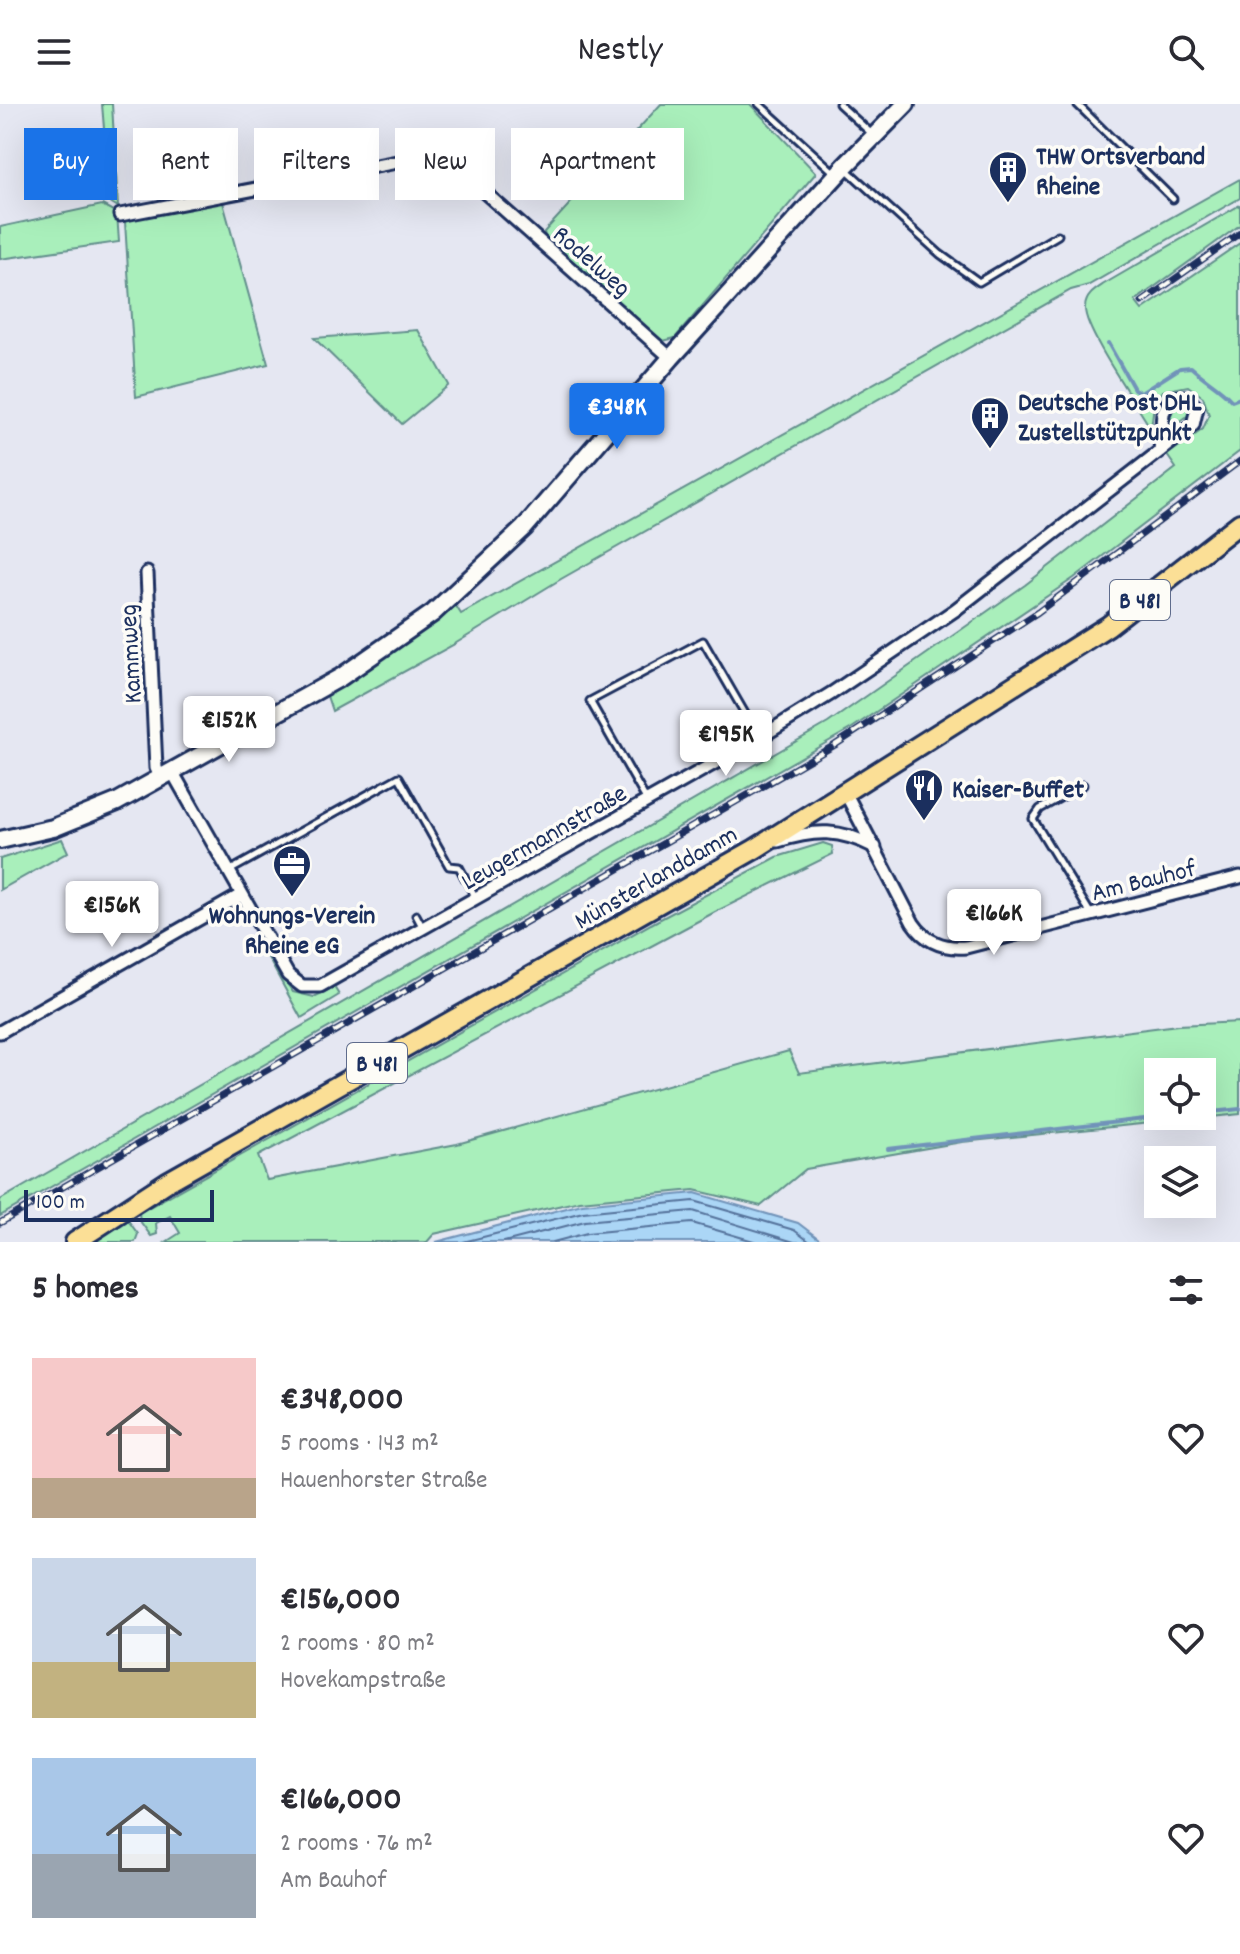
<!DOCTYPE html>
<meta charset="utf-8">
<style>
body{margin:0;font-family:Dekko,sans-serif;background:#f2f2f3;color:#2b2b33;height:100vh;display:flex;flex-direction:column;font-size:30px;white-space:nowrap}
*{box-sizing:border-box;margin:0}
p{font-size:26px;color:#7c7c81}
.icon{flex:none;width:44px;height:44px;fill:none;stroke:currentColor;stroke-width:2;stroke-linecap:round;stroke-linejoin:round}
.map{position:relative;height:1138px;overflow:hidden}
.panel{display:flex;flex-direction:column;background:#fff;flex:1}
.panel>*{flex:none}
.hud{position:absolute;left:24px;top:24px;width:800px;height:72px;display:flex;gap:16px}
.controls{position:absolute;left:1144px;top:954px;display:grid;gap:16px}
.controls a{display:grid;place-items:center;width:72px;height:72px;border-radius:0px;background:#fff;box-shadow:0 8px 32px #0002;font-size:40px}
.scale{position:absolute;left:24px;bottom:20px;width:190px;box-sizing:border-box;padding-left:8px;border:4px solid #1b2f5e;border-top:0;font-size:22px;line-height:28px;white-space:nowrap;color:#1b2f5e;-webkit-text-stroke:6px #fdfcf7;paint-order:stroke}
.price{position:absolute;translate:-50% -68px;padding:0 18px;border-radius:8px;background:#fff;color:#222;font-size:26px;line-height:52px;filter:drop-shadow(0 2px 4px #0008)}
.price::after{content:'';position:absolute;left:50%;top:48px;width:24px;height:18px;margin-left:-12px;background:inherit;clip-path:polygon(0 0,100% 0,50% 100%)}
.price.on{background:#1a73e8;color:#fff}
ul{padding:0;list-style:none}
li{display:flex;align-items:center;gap:24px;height:200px;padding:0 32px}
li span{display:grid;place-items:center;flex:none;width:224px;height:160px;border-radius:0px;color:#555}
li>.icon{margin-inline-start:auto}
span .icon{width:96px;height:96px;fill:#fffc;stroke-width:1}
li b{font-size:34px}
h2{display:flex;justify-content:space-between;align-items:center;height:96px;padding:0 32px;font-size:34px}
.tag{padding:0 28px;border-radius:0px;background:#fff;box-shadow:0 8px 32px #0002;font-size:28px;line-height:72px}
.tag.on{background:#1a73e8;color:#fff}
header{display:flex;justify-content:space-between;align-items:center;height:104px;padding:0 32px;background:#fff;font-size:36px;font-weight:600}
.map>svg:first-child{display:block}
.green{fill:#a9efbb;stroke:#628f8c;stroke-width:2;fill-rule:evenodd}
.water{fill:#abd6f6;stroke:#7193b9;stroke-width:2}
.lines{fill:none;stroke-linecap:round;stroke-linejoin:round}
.shore{stroke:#55729b;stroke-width:2}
.stream{stroke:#7193b9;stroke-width:4}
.lane-casing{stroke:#1b2f5e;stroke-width:11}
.street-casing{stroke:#1b2f5e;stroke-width:17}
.secondary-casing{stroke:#1b2f5e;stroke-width:22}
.primary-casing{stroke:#1b2f5e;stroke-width:24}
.lane{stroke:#fdfcf7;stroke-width:5}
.street{stroke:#fdfcf7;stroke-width:11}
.secondary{stroke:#fdfcf7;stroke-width:16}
.primary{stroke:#fbdf96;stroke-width:18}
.rail-casing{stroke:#1b2f5e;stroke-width:7}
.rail{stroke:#fdfcf7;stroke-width:4;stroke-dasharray:12;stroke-linecap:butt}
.labels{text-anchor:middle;stroke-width:7;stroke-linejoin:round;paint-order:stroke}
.shield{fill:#fdfcf7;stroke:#5f6c8c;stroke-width:2}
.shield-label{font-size:24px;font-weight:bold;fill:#1b2f5e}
.poi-label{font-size:26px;font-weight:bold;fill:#1b2f5e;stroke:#fdfcf7;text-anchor:start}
.street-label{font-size:26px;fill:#1b2f5e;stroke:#fdfcf7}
</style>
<header><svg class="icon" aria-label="menu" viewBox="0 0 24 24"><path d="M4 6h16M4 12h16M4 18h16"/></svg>Nestly<svg class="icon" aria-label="search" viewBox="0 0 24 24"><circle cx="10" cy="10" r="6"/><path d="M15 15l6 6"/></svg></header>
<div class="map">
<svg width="1240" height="1138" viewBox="0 0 1240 1138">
<rect width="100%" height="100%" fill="#e5e7f2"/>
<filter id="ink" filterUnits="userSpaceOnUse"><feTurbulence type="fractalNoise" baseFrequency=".0125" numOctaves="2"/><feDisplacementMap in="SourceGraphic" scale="16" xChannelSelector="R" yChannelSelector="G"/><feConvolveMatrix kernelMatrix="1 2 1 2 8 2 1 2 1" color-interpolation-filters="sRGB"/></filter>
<g filter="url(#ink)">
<g class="green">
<polygon points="102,0 112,0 118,103 110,98"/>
<path d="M661,0H750L816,69L675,234L659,238C638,219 624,197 601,187L546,136L544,128Z"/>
<polygon points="1240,75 1240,94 1089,181 1071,186 561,475 453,541 332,607 327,592 456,502 461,510"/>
<polygon points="222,95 268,260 136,293 125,118 129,111"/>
<polygon points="102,101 117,109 119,138 0,155 0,123"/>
<path d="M1240,101V121L1135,197L1142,206L1240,139V347L1074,474L852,624L0,1112V1096L828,619L1025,481L1176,364L1167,351L1203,325L1209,311L1203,293L1188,282L1163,287L1154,300L1151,325C1138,302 1083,225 1085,203C1086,191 1095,186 1104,180Z"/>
<polygon points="418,226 449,281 402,320 314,234"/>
<polygon points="1179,300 1187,302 1190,310 1173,323 1170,320 1172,305"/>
<polygon points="62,735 68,748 0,786 0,755"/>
<path d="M823,739L832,742L833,750L715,808L258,1052L267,1076L457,1040L789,947L799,969L1178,921L1240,918V1010L962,1038L806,1065L761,1102L694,1086L580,1097L434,1130L427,1138H166L180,1129L170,1112L156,1119L157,1130L151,1132L140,1117L139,1109L651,820L777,753ZM1158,968H1202V1012H1158Z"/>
<polygon points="266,850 293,888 314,893 334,883 339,891 301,914"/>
<polygon points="127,1115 138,1130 135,1138 86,1138"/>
</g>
<polygon class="water" points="695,1089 798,1119 823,1138 436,1138 582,1100"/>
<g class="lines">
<g class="shore">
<polyline points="463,1138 583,1108 694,1097 794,1126 810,1138"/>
<polyline points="504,1138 585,1117 693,1107 794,1138"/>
<polyline points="553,1138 587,1129 692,1119 757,1138"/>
</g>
<g class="stream">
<path d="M1108,239L1134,285L1141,289L1180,264L1191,263C1205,276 1220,283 1232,297L1240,294"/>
<polyline points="1202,1009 1240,1005"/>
<polyline points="888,1045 1170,1012"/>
</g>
<defs>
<g id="lane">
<polyline points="759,0 836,70"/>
<polyline points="839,0 872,30"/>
<polyline points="1077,0 1173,95"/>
<polyline points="846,65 940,150 979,178 1058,131"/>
<polyline points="1083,681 1040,705 1033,715 1091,810"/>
<polyline points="647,697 590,597 703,537 758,632"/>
<polyline points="229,767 399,673 449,762 459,763 476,794"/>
<polyline points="416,811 423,824"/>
</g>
<g id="street">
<polyline points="120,111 423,53 454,61 671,254"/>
<polyline points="147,469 156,664 161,675"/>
<polyline points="173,669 288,871 302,882 320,882 759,634 832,589 955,506 1160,347 1193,321 1197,304 1186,293 1171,294 1163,309 1160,347"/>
<path d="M845,688L913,819C926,838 943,845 966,843L1240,773"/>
<path d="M778,737C816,725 840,725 875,743"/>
<polyline points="0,928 241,791"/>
</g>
<polyline id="secondary" points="0,736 53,724 117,698 341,573 433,509 524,424 671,254 844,63 906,0"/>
<polyline id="primary" points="75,1138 167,1078 755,745 1108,522 1240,419"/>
</defs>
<use href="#lane" class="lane-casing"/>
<use href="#street" class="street-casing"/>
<use href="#secondary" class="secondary-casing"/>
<use href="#primary" class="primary-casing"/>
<use href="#lane" class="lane"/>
<use href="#street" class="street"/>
<use href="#secondary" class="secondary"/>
<use href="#primary" class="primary"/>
<defs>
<g id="rail">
<polyline points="1142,198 1240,129"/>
<polyline points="0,1119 835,641 1038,508 1240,357"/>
</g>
</defs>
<use href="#rail" class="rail-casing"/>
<use href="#rail" class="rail"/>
</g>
</g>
<defs>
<symbol id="building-pin" viewBox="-11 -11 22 30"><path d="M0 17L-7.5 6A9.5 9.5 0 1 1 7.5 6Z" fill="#1b2f5e" stroke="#fdfcf7"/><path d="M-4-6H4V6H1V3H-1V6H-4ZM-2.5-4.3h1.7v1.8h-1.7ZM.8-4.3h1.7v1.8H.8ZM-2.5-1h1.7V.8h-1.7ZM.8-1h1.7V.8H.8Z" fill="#fff"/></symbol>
<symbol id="restaurant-pin" viewBox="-11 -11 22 30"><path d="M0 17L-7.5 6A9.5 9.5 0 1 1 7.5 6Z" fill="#1b2f5e" stroke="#fdfcf7"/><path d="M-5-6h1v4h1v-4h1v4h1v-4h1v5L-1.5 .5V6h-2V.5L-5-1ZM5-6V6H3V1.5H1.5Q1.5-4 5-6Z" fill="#fff"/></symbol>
<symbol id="office-pin" viewBox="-11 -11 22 30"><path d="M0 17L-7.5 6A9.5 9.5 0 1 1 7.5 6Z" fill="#1b2f5e" stroke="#fdfcf7"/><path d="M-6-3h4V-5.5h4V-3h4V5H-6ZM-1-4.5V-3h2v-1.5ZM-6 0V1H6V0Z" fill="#fff"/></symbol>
</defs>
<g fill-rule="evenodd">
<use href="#building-pin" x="986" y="44" width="44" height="60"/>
<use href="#building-pin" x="968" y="290" width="44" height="60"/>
<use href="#restaurant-pin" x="902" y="662" width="44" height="60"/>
<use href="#office-pin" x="270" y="738" width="44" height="60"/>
</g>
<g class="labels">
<g class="shield">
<rect x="1110" y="476" width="60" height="40" rx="6"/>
<rect x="347" y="939" width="60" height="40" rx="6"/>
</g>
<g class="shield-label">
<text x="1140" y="504">B 481</text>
<text x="377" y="967">B 481</text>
</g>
<g class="poi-label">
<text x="1036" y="60">THW Ortsverband<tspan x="1036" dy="30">Rheine</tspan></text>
<text x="1018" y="306">Deutsche Post DHL<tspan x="1018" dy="30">Zustellstützpunkt</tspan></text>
<text x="952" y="693">Kaiser-Buffet</text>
<text x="292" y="819" text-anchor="middle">Wohnungs-Verein<tspan x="292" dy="30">Rheine eG</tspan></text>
</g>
<g class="street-label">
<text transform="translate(593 156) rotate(41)" y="9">Rodelweg</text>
<text transform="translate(129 550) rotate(-93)" y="9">Kammweg</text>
<text transform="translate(543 732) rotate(-30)" y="9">Leugermannstraße</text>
<text transform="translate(655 772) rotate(-30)" y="9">Münsterlanddamm</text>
<text transform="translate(1143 775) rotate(-14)" y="9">Am Bauhof</text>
</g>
</g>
</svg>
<div class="controls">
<a><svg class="icon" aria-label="locate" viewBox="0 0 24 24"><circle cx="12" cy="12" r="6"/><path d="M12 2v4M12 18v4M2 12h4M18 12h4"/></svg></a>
<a><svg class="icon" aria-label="layers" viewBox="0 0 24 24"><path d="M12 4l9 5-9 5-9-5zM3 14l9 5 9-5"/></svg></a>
</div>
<div class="scale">100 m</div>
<b class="price on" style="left:617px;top:347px">€348K</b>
<b class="price" style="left:229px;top:660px">€152K</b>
<b class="price" style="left:726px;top:674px">€195K</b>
<b class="price" style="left:112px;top:845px">€156K</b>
<b class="price" style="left:994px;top:853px">€166K</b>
<div class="hud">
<a class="tag on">Buy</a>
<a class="tag">Rent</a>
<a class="tag">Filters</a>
<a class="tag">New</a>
<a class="tag">Apartment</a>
</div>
</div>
<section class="panel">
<h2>5 homes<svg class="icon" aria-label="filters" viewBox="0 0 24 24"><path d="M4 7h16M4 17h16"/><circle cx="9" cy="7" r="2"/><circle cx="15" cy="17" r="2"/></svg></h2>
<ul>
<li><span style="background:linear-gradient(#f6c9c9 75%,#b9a48a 0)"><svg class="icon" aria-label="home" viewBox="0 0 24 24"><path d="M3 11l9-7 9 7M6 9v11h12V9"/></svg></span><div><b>€348,000</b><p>5 rooms · 143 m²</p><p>Hauenhorster Straße</p></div><svg class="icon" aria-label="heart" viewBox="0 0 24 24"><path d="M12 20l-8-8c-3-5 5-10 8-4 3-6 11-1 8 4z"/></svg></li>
<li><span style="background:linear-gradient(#c9d6e8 65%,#c2b280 0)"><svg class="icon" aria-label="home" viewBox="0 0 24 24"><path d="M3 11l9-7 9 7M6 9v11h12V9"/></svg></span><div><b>€156,000</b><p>2 rooms · 80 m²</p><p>Hovekampstraße</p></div><svg class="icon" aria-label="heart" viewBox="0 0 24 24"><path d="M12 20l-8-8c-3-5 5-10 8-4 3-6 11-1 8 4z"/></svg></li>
<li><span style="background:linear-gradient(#a9c7e8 60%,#9aa5b1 0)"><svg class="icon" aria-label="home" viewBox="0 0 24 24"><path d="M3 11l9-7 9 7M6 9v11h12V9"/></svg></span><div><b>€166,000</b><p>2 rooms · 76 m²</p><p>Am Bauhof</p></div><svg class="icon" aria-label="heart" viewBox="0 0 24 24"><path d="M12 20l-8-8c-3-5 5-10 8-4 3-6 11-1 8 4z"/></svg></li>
</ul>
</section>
